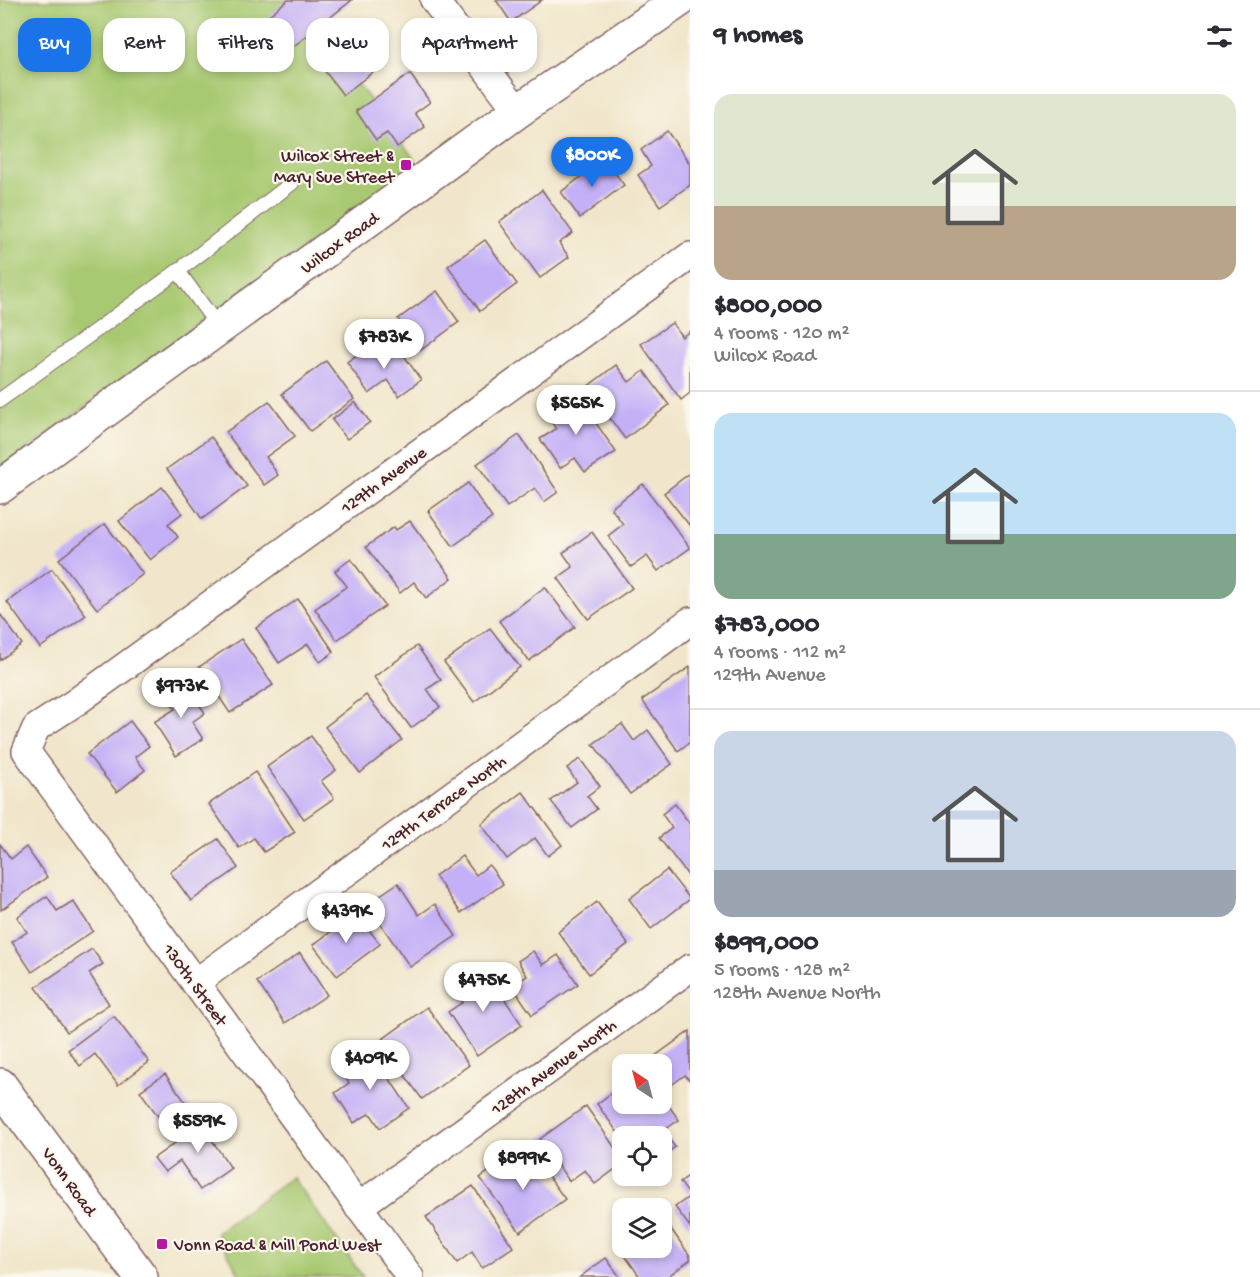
<!DOCTYPE html>
<meta charset="utf-8">
<style>
body{margin:0;font-family:"Gochi Hand",sans-serif;background:#f7f7f7;color:#2b2b33;height:100vh;display:flex;flex-direction:column;font-size:22px;white-space:nowrap}
*{box-sizing:border-box;margin:0}
p{font-size:20px;color:#7c7c81}
.icon{flex:none;width:33px;height:33px;fill:none;stroke:currentColor;stroke-width:2;stroke-linecap:round;stroke-linejoin:round}
.map{position:relative;flex:1;overflow:hidden}
.side{display:flex;flex-direction:column;background:#fff;width:570px}
.side>*{flex:none}
.banner{position:absolute;left:18px;top:18px;width:570px;height:54px;display:flex;gap:12px}
.needle{width:39px;rotate:324deg}
.controls{position:absolute;left:612px;top:1054px;display:grid;gap:12px}
.controls a{display:grid;place-items:center;width:60px;height:60px;border-radius:12px;background:#fff;box-shadow:0 3px 9px #0003;font-size:30px}
.price{position:absolute;translate:-50% -51px;padding:0 14px;border-radius:21px;background:#fff;color:#222;font-size:20px;line-height:39px;filter:drop-shadow(0 2px 3px #0008)}
.price::after{content:'';position:absolute;left:50%;top:36px;width:18px;height:14px;margin-left:-9px;background:inherit;clip-path:polygon(0 0,100% 0,50% 100%)}
.price.current{background:#1a73e8;color:#fff}
ul{padding:0;list-style:none}
li{display:grid;align-content:center;gap:12px;height:318px;padding:0 24px}
li+li{border-top:2px solid #e1e1e2}
li span{display:grid;place-items:center;height:186px;border-radius:18px;color:#555}
li>.icon{margin-inline-start:auto}
span .icon{width:108px;height:108px;fill:#fffc;stroke-width:1}
li b{font-size:26px}
h2{display:flex;justify-content:space-between;align-items:center;height:72px;padding:0 24px;font-size:26px}
.tag{padding:0 21px;border-radius:18px;background:#fff;box-shadow:0 3px 9px #0003;font-size:21px;line-height:54px}
.tag.current{background:#1a73e8;color:#fff}
main{display:flex;flex:1;min-height:0}
.map>svg:first-child{display:block}
.green{fill:#a8c971;stroke:#79744e;stroke-width:1.5}
.building{fill:#c4b0f7}
.lines{fill:none;stroke-linecap:round;stroke-linejoin:round}
.lane-casing{stroke:#846563;stroke-width:16}
.street-casing{stroke:#846563;stroke-width:30}
.secondary-casing{stroke:#846563;stroke-width:36}
.lane{stroke:#fff;stroke-width:14}
.street{stroke:#fff;stroke-width:27}
.secondary{stroke:#fff;stroke-width:33}
.poi-dot{fill:#b5179e;stroke:#fbf7ec;stroke-width:2}
.labels{text-anchor:middle;stroke-width:4.5;stroke-linejoin:round;paint-order:stroke}
.poi-label{font-size:18px;fill:#4a1f2b;stroke:#fbf7ec;text-anchor:end}
.street-label{font-size:18px;fill:#4a1f2b;stroke:#fbf7ec}
</style>
<main>
<div class="map">
<svg width="690" height="1277" viewBox="0 0 690 1277">
<rect width="100%" height="100%" fill="#fbf7ec"/>
<filter id="ink" filterUnits="userSpaceOnUse"><feTurbulence type="fractalNoise" baseFrequency=".0167" numOctaves="2"/><feDisplacementMap in="SourceGraphic" scale="12" xChannelSelector="R" yChannelSelector="G"/><feConvolveMatrix kernelMatrix="1 2 1 2 8 2 1 2 1" color-interpolation-filters="sRGB"/></filter>
<filter id="wash" filterUnits="userSpaceOnUse"><feTurbulence type="fractalNoise" baseFrequency=".008" numOctaves="4" result="noise"/><feDisplacementMap in="SourceGraphic" scale="24" xChannelSelector="R" yChannelSelector="G"/><feGaussianBlur stdDeviation="1.35" result="paint"/><feColorMatrix in="noise" values="0 0 0 0 0 0 0 0 0 0 0 0 0 0 0 0 0 1.4 0 .05"/><feComposite in="paint" operator="in"/></filter>
<g filter="url(#wash)">
<rect width="100%" height="100%" fill="#f1e6cb"/>
<g class="green">
<polygon points="0,0 295,0 419,165 0,469"/>
<polygon points="292,1177 363,1277 241,1277 216,1233"/>
</g>
<g id="blocks">
<g class="building">
<polygon points="288,0 352,0 294,46 269,15"/>
<polygon points="496,0 542,0 511,22"/>
<polygon points="347,26 378,68 343,95 311,53"/>
<polygon points="410,74 430,102 415,113 425,127 397,147 387,133 376,140 356,111"/>
<polygon points="667,131 690,164 690,185 660,206 638,175 651,166 641,150"/>
<polygon points="605,159 624,185 580,218 561,192"/>
<polygon points="542,190 573,233 559,243 569,257 540,278 499,222"/>
<polygon points="485,240 517,284 480,311 448,266"/>
<polygon points="437,291 459,322 421,350 398,319"/>
<polygon points="672,323 682,337 690,331 690,393 681,400 641,344"/>
<polygon points="374,343 385,358 399,348 421,380 399,396 388,380 369,394 347,362"/>
<polygon points="326,361 354,399 310,431 282,394"/>
<polygon points="616,365 629,382 644,371 669,405 625,439 587,387"/>
<polygon points="576,394 616,452 585,472 575,458 560,468 540,439 556,429 546,414"/>
<polygon points="269,401 295,436 266,457 278,475 264,485 226,432"/>
<polygon points="355,402 370,422 347,439 332,420"/>
<polygon points="519,435 558,492 544,502 535,488 507,507 477,464"/>
<polygon points="211,437 247,486 202,519 167,469"/>
<polygon points="690,473 690,526 664,493"/>
<polygon points="468,483 492,518 453,546 428,511"/>
<polygon points="643,484 690,548 658,571 647,556 631,567 608,536 623,524 611,508"/>
<polygon points="162,487 182,513 168,524 178,537 150,560 119,521"/>
<polygon points="410,521 452,578 426,598 414,582 400,593 366,547 394,527 396,530"/>
<polygon points="105,524 143,574 97,609 59,559"/>
<polygon points="592,532 632,588 588,619 558,578 573,567 563,553"/>
<polygon points="351,559 385,606 337,640 315,609 347,586 335,571"/>
<polygon points="52,569 86,615 40,648 7,602"/>
<polygon points="545,587 575,627 529,661 499,621"/>
<polygon points="298,599 334,652 320,662 308,644 279,663 256,628"/>
<polygon points="0,614 22,644 0,660"/>
<polygon points="490,628 520,667 474,702 444,662"/>
<polygon points="241,639 273,685 230,713 199,667"/>
<polygon points="417,646 441,680 427,689 440,707 411,728 374,677"/>
<polygon points="690,667 690,742 678,751 642,700"/>
<polygon points="183,680 205,713 192,722 203,739 176,756 154,722 175,709 164,692"/>
<polygon points="366,695 402,740 360,773 325,727"/>
<polygon points="130,721 149,746 135,757 145,770 117,792 87,754"/>
<polygon points="622,724 634,741 648,730 672,764 630,794 593,744"/>
<polygon points="311,736 336,770 321,781 334,798 304,819 267,767"/>
<polygon points="580,759 600,786 587,796 597,809 572,828 551,801 577,782 567,768"/>
<polygon points="255,772 295,832 264,852 254,838 239,848 209,804"/>
<polygon points="523,792 562,845 548,856 535,838 507,859 481,824"/>
<polygon points="675,804 690,824 690,878 659,838 672,828 662,814"/>
<polygon points="218,839 238,868 191,901 170,872"/>
<polygon points="0,844 11,859 26,847 47,877 1,910"/>
<polygon points="462,856 476,875 489,865 503,884 461,913 435,876"/>
<polygon points="667,870 690,899 651,929 629,899"/>
<polygon points="398,883 419,915 435,904 456,936 410,967 367,904"/>
<polygon points="47,896 57,911 73,901 93,931 32,972 12,942 27,932 17,917"/>
<polygon points="597,902 628,944 589,974 558,932"/>
<polygon points="356,913 380,944 337,976 313,945"/>
<polygon points="92,949 103,964 89,973 109,1004 67,1032 36,987"/>
<polygon points="533,951 543,965 558,955 578,984 532,1015 512,986 527,976 518,961"/>
<polygon points="300,953 327,995 285,1023 257,982"/>
<polygon points="483,967 522,1025 477,1056 448,1012 463,1002 453,988"/>
<polygon points="427,1007 469,1065 422,1099 380,1041"/>
<polygon points="114,1016 149,1062 118,1085 95,1054 80,1066 68,1050"/>
<polygon points="690,1031 690,1081 685,1075 670,1086 662,1074 662,1065 655,1065 651,1059"/>
<polygon points="369,1048 409,1108 380,1128 370,1113 354,1123 335,1093 349,1083 339,1068"/>
<polygon points="165,1074 192,1111 167,1129 140,1091"/>
<polygon points="622,1085 622,1104 662,1104 662,1096 679,1120 663,1131 675,1147 662,1157 662,1137 621,1137 597,1104"/>
<polygon points="586,1106 622,1158 622,1164 595,1184 585,1170 569,1181 540,1139"/>
<polygon points="216,1114 226,1128 211,1139 231,1168 200,1190 180,1161 165,1172 154,1158"/>
<polygon points="510,1156 520,1169 535,1158 565,1199 520,1232 480,1178"/>
<polygon points="690,1175 690,1227 675,1207 690,1196 680,1182"/>
<polygon points="473,1186 513,1247 482,1268 472,1252 457,1263 426,1217"/>
<polygon points="664,1219 690,1256 690,1260 667,1277 640,1277 621,1250 624,1248 662,1248 662,1220"/>
<polygon points="606,1258 620,1277 580,1277"/>
</g>
</g>
</g>
<g filter="url(#ink)">
<use href="#blocks" fill-opacity="0" stroke="#846563" stroke-width="1.5"/>
<g class="lines">
<defs>
<g id="lane">
<polyline points="178,271 219,328"/>
<polyline points="0,400 178,271 292,183"/>
</g>
<g id="street">
<polyline points="434,0 518,111"/>
<polyline points="195,983 690,621"/>
<polyline points="358,1207 690,968"/>
<polyline points="410,1277 26,751 36,728 76,702 690,256"/>
</g>
<g id="secondary">
<polyline points="0,487 518,111 680,0"/>
<polyline points="0,1085 141,1277"/>
</g>
</defs>
<use href="#lane" class="lane-casing"/>
<use href="#street" class="street-casing"/>
<use href="#secondary" class="secondary-casing"/>
<use href="#lane" class="lane"/>
<use href="#street" class="street"/>
<use href="#secondary" class="secondary"/>
</g>
</g>
<g class="poi-dot">
<rect x="400" y="159" width="12" height="12" rx="3"/>
<rect x="156" y="1238" width="12" height="12" rx="3"/>
</g>
<g class="labels">
<g class="poi-label">
<text x="394" y="161">Wilcox Street &amp;<tspan x="394" dy="21">Mary Sue Street</tspan></text>
<text x="174" y="1250" text-anchor="start">Vonn Road &amp; Mill Pond West</text>
</g>
<g class="street-label">
<text transform="translate(339 242) rotate(-36)" y="6">Wilcox Road</text>
<text transform="translate(383 479) rotate(-36)" y="6">129th Avenue</text>
<text transform="translate(443 802) rotate(-36)" y="6">129th Terrace North</text>
<text transform="translate(196 984) rotate(54)" y="6">130th Street</text>
<text transform="translate(553 1066) rotate(-36)" y="6">128th Avenue North</text>
<text transform="translate(70 1181) rotate(54)" y="6">Vonn Road</text>
</g>
</g>
</svg>
<div class="controls">
<a><svg class="needle" viewBox="-14 -14 28 28"><path d="M0-13l5 13h-10z" fill="#e53935"/><path d="M0 13l5-13h-10z" fill="#7c7c81"/></svg></a>
<a><svg class="icon" aria-label="locate" viewBox="0 0 24 24"><circle cx="12" cy="12" r="6"/><path d="M12 2v4M12 18v4M2 12h4M18 12h4"/></svg></a>
<a><svg class="icon" aria-label="layers" viewBox="0 0 24 24"><path d="M12 4l9 5-9 5-9-5zM3 14l9 5 9-5"/></svg></a>
</div>
<b class="price current" style="left:592px;top:188px">$800K</b>
<b class="price" style="left:384px;top:370px">$783K</b>
<b class="price" style="left:576px;top:436px">$565K</b>
<b class="price" style="left:181px;top:719px">$973K</b>
<b class="price" style="left:346px;top:944px">$439K</b>
<b class="price" style="left:483px;top:1013px">$475K</b>
<b class="price" style="left:370px;top:1091px">$409K</b>
<b class="price" style="left:198px;top:1154px">$559K</b>
<b class="price" style="left:523px;top:1191px">$899K</b>
<div class="banner">
<a class="tag current">Buy</a>
<a class="tag">Rent</a>
<a class="tag">Filters</a>
<a class="tag">New</a>
<a class="tag">Apartment</a>
</div>
</div>
<section class="side">
<h2>9 homes<svg class="icon" aria-label="filters" viewBox="0 0 24 24"><path d="M4 7h16M4 17h16"/><circle cx="9" cy="7" r="2"/><circle cx="15" cy="17" r="2"/></svg></h2>
<ul>
<li><span style="background:linear-gradient(#dfe7d0 60%,#b9a48a 0)"><svg class="icon" aria-label="home" viewBox="0 0 24 24"><path d="M3 11l9-7 9 7M6 9v11h12V9"/></svg></span><div><b>$800,000</b><p>4 rooms · 120 m²</p><p>Wilcox Road</p></div></li>
<li><span style="background:linear-gradient(#bfe0f5 65%,#7fa58c 0)"><svg class="icon" aria-label="home" viewBox="0 0 24 24"><path d="M3 11l9-7 9 7M6 9v11h12V9"/></svg></span><div><b>$783,000</b><p>4 rooms · 112 m²</p><p>129th Avenue</p></div></li>
<li><span style="background:linear-gradient(#c9d6e8 75%,#9aa5b1 0)"><svg class="icon" aria-label="home" viewBox="0 0 24 24"><path d="M3 11l9-7 9 7M6 9v11h12V9"/></svg></span><div><b>$899,000</b><p>5 rooms · 128 m²</p><p>128th Avenue North</p></div></li>
</ul>
</section>
</main>
